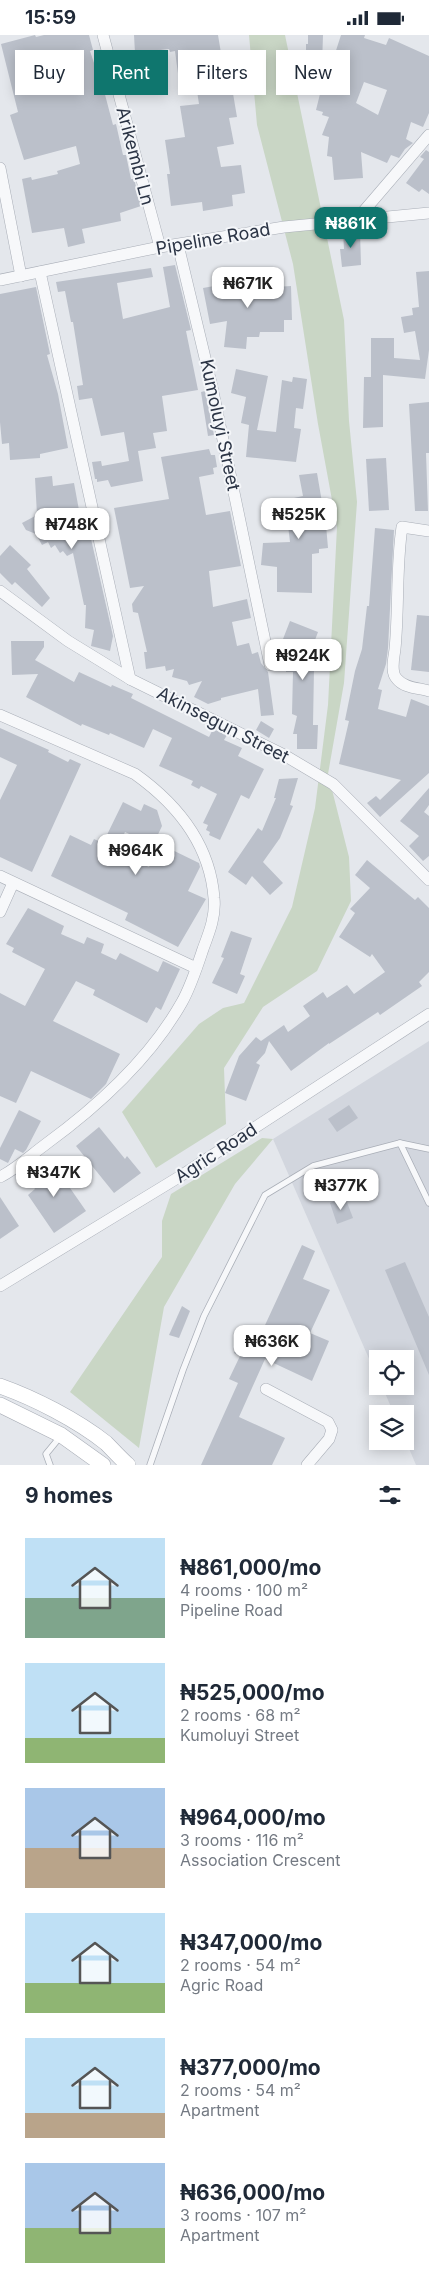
<!DOCTYPE html>
<meta charset="utf-8">
<style>
body{margin:0;font-family:Inter,sans-serif;background:#f2f2f3;color:#1f2937;height:100vh;display:flex;flex-direction:column;font-size:19px;white-space:nowrap}
*{box-sizing:border-box;margin:0}
p{font-size:16px;color:#747a83}
.icon{flex:none;width:28px;height:28px;fill:none;stroke:currentColor;stroke-width:2;stroke-linecap:round;stroke-linejoin:round}
.map{position:relative;height:1430px;overflow:hidden}
.panel{display:flex;flex-direction:column;background:#fff;flex:1}
.panel>*{flex:none}
.guide{position:absolute;left:15px;top:15px;width:400px;height:45px;display:flex;gap:10px}
.fabs{position:absolute;left:369px;top:1315px;display:grid;gap:10px}
.fabs a{display:grid;place-items:center;width:45px;height:45px;border-radius:0px;background:#fff;box-shadow:0 2px 12px #0003;font-size:25px}
.price{position:absolute;translate:-50% -42px;padding:0 11px;border-radius:10px;background:#fff;color:#222;font-size:16px;line-height:32px;filter:drop-shadow(0 1px 2px #0008)}
.price::after{content:'';position:absolute;left:50%;top:30px;width:15px;height:11px;margin-left:-8px;background:inherit;clip-path:polygon(0 0,100% 0,50% 100%)}
.price.on{background:#0f766e;color:#fff}
ul{padding:0;list-style:none}
li{display:flex;align-items:center;gap:15px;height:125px;padding:0 25px}
li span{display:grid;place-items:center;flex:none;width:140px;height:100px;border-radius:0px;color:#555}
li>.icon{margin-inline-start:auto}
span .icon{width:60px;height:60px;fill:#fffc;stroke-width:1}
li b{font-size:21px}
h2{display:flex;justify-content:space-between;align-items:center;height:60px;padding:0 25px;font-size:21px}
.chip{padding:0 18px;border-radius:0px;background:#fff;box-shadow:0 2px 12px #0003;font-size:18px;line-height:45px}
.chip.on{background:#0f766e;color:#fff}
.status{display:flex;justify-content:space-between;align-items:center;height:35px;padding:0 25px;background:#fff;direction:ltr}
.status svg{height:14px;fill:currentColor}
.map>svg:first-child{display:block}
.built{fill:#d2d6de}
.green{fill:#c9d6c5}
.building{fill:#bbc0ca;fill-rule:evenodd}
.lines{fill:none;stroke-linecap:round;stroke-linejoin:round}
.lane-casing{stroke:#a9aeb7;stroke-width:7}
.street-casing{stroke:#a9aeb7;stroke-width:12}
.secondary-casing{stroke:#a9aeb7;stroke-width:16}
.lane{stroke:#f7f8fa;stroke-width:5.5}
.street{stroke:#f7f8fa;stroke-width:11}
.secondary{stroke:#fff;stroke-width:15}
.labels{text-anchor:middle;stroke-width:4;stroke-linejoin:round;paint-order:stroke}
.street-label{font-size:18px;fill:#2b3445;stroke:#f4f6f9}
</style>
<div class="status"><b>15:59</b><svg viewBox="0 0 49 12"><path d="M0 12V9h3v3zM5 12V6h3v6zM10 12V3h3v9zM15 12V0h3v12zM26 1h20v11H26zM47 4h2v5h-2z"/></svg></div>
<div class="map">
<svg width="429" height="1430" viewBox="0 0 429 1430">
<rect width="100%" height="100%" fill="#e4e7ec"/>
<polygon class="built" points="429,1006 429,1430 416,1430 405,1404 405,1379 394,1379 382,1351 405,1351 405,1324 378,1324 377,1342 273,1104"/>
<g class="green">
<polygon points="249,0 285,0 344,285 349,386 357,467 344,648 328,739 349,822 351,866 317,936 263,972 224,1033 226,1089 156,1133 122,1077 199,989 223,973 244,968 292,872 315,773 328,670 337,492 318,389 293,229 257,90"/>
<polygon points="262,1103 273,1104 235,1149 164,1272 139,1413 70,1357 162,1222 162,1186 171,1159"/>
</g>
<g class="building">
<polygon points="35,0 36,2 44,0 89,0 93,15 90,16 99,43 103,42 106,52 103,52 113,90 116,89 123,120 126,120 131,144 134,144 141,171 120,178 121,186 82,194 85,208 68,212 64,193 32,198 22,144 31,142 32,145 58,139 57,136 80,129 76,111 24,125 10,80 18,77 1,9"/>
<polygon points="134,0 218,0 224,36 229,35 237,82 229,83 234,109 217,112 221,132 241,130 245,158 232,160 233,171 203,176 202,167 171,171 167,139 170,139 165,105 185,102 180,71 199,69 195,43 179,46 175,16 170,17 169,14 135,18"/>
<polygon points="308,0 323,0 322,30 306,30 306,9 308,9"/>
<path d="M341,0H365L364,3L386,10L389,3L429,21V78L423,92L411,87L406,104L413,108L405,114L399,123L391,120L387,128L361,117L363,143L334,145L332,122L327,121L329,102L322,100L329,82L322,80L323,77L316,75L320,59L328,60L336,38L334,37L336,31H331ZM364,47L387,55L378,80L356,68Z"/>
<polygon points="426,115 429,117 429,159 422,154 419,157 406,148 424,124 420,122"/>
<polygon points="360,195 361,230 342,232 340,214 344,214 343,196"/>
<polygon points="175,230 191,295 186,296 198,355 162,361 167,396 153,398 156,413 138,416 143,446 111,452 108,445 97,447 97,444 95,444 92,427 101,426 102,431 129,426 124,397 101,401 92,363 79,365 77,351 83,350 73,287 71,287 65,256 58,257 56,247 151,233 153,242 117,248 123,284 170,272 163,232"/>
<polygon points="429,236 429,315 425,344 383,340 383,392 363,393 364,342 371,342 371,303 394,303 394,323 420,325 415,296 404,298 401,282 413,280 412,273 419,272 416,237"/>
<polygon points="259,238 261,253 291,251 292,285 284,285 284,297 260,297 259,302 247,302 246,314 224,312 227,286 210,289 203,253 236,247 236,242"/>
<polygon points="36,252 50,319 47,320 58,359 68,413 40,419 40,423 10,425 9,408 2,409 0,387 0,259"/>
<polygon points="236,334 268,341 257,395 276,397 282,345 292,347 293,342 307,344 303,374 296,373 294,393 301,394 296,427 246,422 249,390 241,388 246,362 231,358"/>
<polygon points="205,356 214,400 208,401 201,357"/>
<polygon points="429,367 429,418 426,418 428,476 415,476 409,369"/>
<polygon points="209,414 211,420 215,420 217,432 213,433 214,439 199,442 206,480 230,476 241,531 209,536 213,572 247,564 251,583 232,587 237,611 249,608 252,619 258,617 261,628 268,637 274,680 261,681 258,654 221,663 221,665 208,669 194,662 202,646 189,650 187,646 172,642 174,634 166,636 165,631 146,634 144,617 147,617 138,578 133,577 132,569 144,551 130,553 114,473 169,464 161,422"/>
<polygon points="386,423 389,475 369,476 366,424"/>
<polygon points="317,438 324,479 315,479 315,489 326,490 328,513 319,514 319,518 312,519 312,558 277,557 277,532 261,530 263,508 290,507 285,465 303,461 299,440"/>
<polygon points="52,441 53,451 74,448 83,497 89,495 113,601 110,616 91,611 94,595 85,593 86,570 84,570 73,518 67,521 63,516 60,518 55,510 51,513 48,507 42,510 36,499 26,495 22,488 37,480 35,443"/>
<polygon points="375,493 394,495 388,613 386,629 378,654 382,655 378,674 406,682 411,664 429,671 429,738 380,782 367,768 376,761 380,765 401,745 339,729 349,686 345,685 355,636 362,614 367,571 369,571"/>
<polygon points="10,510 31,530 27,534 50,563 42,572 15,547 12,550 0,538 0,521"/>
<polygon points="417,580 429,581 429,637 411,635"/>
<polygon points="290,586 318,597 312,613 321,613 320,634 314,634 313,690 318,690 317,714 297,714 297,699 293,699 297,681 292,679 293,637 286,637 286,605 283,604"/>
<polygon points="11,606 44,606 44,612 35,625 74,647 79,637 107,650 111,652 112,650 133,659 131,663 209,702 213,694 227,700 224,705 242,713 238,721 264,734 249,764 241,760 220,805 209,800 210,797 206,795 208,790 203,788 217,759 201,751 199,754 191,750 193,746 159,731 172,703 153,694 144,713 110,698 109,700 82,689 81,691 26,662 38,639 12,640"/>
<polygon points="261,686 274,694 269,703 256,695"/>
<polygon points="0,693 49,715 48,717 68,727 70,724 81,729 32,837 0,822 0,765 17,730 0,722"/>
<polygon points="298,743 290,770 293,771 280,803 263,827 283,848 270,860 252,841 246,850 228,837 258,793 262,796 276,763 274,763 279,744"/>
<polygon points="429,753 429,770 424,777 429,781 429,821 423,826 409,811 419,801 400,786"/>
<polygon points="123,767 141,776 144,769 157,775 162,791 153,810 125,797 116,817 149,832 160,809 199,828 200,832 188,856 206,864 178,912 125,885 128,878 51,841 70,800 91,810 94,804 103,808"/>
<polygon points="367,825 415,865 418,862 429,873 429,937 419,947 422,951 380,980 378,977 329,1009 329,1008 291,1036 269,1006 265,1018 256,1028 260,1030 246,1066 225,1058 239,1021 256,1002 261,1006 284,990 288,997 310,981 303,971 323,957 327,963 347,950 354,959 385,937 372,919 370,922 339,902 355,878 350,874 370,853 355,840"/>
<polygon points="28,873 64,891 61,899 84,909 87,902 104,909 101,918 116,925 120,918 158,937 163,926 180,934 161,975 156,972 147,988 93,960 95,955 76,946 53,986 120,1019 106,1049 91,1064 31,1036 16,1068 0,1061 0,958 25,971 45,934 12,917 14,913 6,909"/>
<polygon points="231,896 252,903 240,939 245,941 237,959 212,948 224,923 221,922"/>
<polygon points="349,1070 358,1083 337,1097 328,1084"/>
<polygon points="19,1075 41,1086 26,1115 23,1118 15,1114 8,1128 0,1124 0,1113"/>
<polygon points="99,1092 125,1124 127,1121 141,1138 114,1158 76,1111"/>
<polygon points="46,1127 57,1144 61,1140 86,1176 54,1198 28,1160 35,1154 26,1139"/>
<polygon points="0,1162 19,1191 0,1204"/>
<polygon points="345,1162 353,1183 337,1189 330,1168"/>
<polygon points="302,1210 315,1216 303,1244 330,1255 310,1298 329,1306 312,1346 265,1324 239,1382 285,1403 272,1430 201,1430 238,1348 229,1344 240,1321 234,1318 239,1308 254,1314"/>
<polygon points="405,1227 429,1282 429,1340 385,1235"/>
<polygon points="182,1271 190,1276 179,1303 169,1300"/>
</g>
<g class="lines">
<defs>
<g id="lane">
<polyline points="400,1108 429,1114"/>
<polyline points="50,1430 46,1419 60,1402"/>
<polyline points="150,1430 183,1335 204,1281 265,1160 313,1131 400,1108 429,1168"/>
</g>
<g id="street">
<polyline points="103,0 160,212"/>
<polyline points="0,133 21,241"/>
<polyline points="357,184 429,100"/>
<polyline points="178,210 212,352 270,630"/>
<polyline points="40,237 130,644"/>
<polyline points="0,245 160,212 284,192 429,178"/>
<path d="M429,496L402,492C396,532 399,573 395,614C394,623 390,637 397,644C404,653 419,653 429,656"/>
<polyline points="0,556 68,606 130,644 284,720 333,749 429,845"/>
<path d="M0,680L135,739C177,769 210,810 214,863C216,881 209,898 203,914C197,932 191,951 182,967C150,1024 98,1071 46,1109C31,1120 16,1134 0,1142"/>
<polyline points="0,841 196,933"/>
<polyline points="0,877 13,848"/>
<polyline points="0,1251 179,1142 429,979"/>
<polyline points="266,1354 328,1387 332,1395 329,1404 307,1430"/>
</g>
<g id="secondary">
<path d="M0,1351C34,1363 77,1385 106,1408C113,1415 120,1423 128,1430"/>
<polyline points="0,1370 61,1400 103,1430"/>
</g>
</defs>
<use href="#lane" class="lane-casing"/>
<use href="#street" class="street-casing"/>
<use href="#secondary" class="secondary-casing"/>
<use href="#lane" class="lane"/>
<use href="#street" class="street"/>
<use href="#secondary" class="secondary"/>
</g>
<g class="labels">
<g class="street-label">
<text transform="translate(135 121) rotate(75)" y="6">Arikembi Ln</text>
<text transform="translate(213 204) rotate(-10)" y="6">Pipeline Road</text>
<text transform="translate(220 390) rotate(78)" y="6">Kumoluyi Street</text>
<text transform="translate(223 690) rotate(27)" y="6">Akinsegun Street</text>
<text transform="translate(216 1118) rotate(-33)" y="6">Agric Road</text>
</g>
</g>
</svg>
<div class="fabs">
<a><svg class="icon" aria-label="locate" viewBox="0 0 24 24"><circle cx="12" cy="12" r="6"/><path d="M12 2v4M12 18v4M2 12h4M18 12h4"/></svg></a>
<a><svg class="icon" aria-label="layers" viewBox="0 0 24 24"><path d="M12 4l9 5-9 5-9-5zM3 14l9 5 9-5"/></svg></a>
</div>
<b class="price on" style="left:351px;top:214px">₦861K</b>
<b class="price" style="left:248px;top:274px">₦671K</b>
<b class="price" style="left:299px;top:505px">₦525K</b>
<b class="price" style="left:72px;top:515px">₦748K</b>
<b class="price" style="left:303px;top:646px">₦924K</b>
<b class="price" style="left:136px;top:841px">₦964K</b>
<b class="price" style="left:54px;top:1163px">₦347K</b>
<b class="price" style="left:341px;top:1176px">₦377K</b>
<b class="price" style="left:272px;top:1332px">₦636K</b>
<div class="guide">
<a class="chip">Buy</a>
<a class="chip on">Rent</a>
<a class="chip">Filters</a>
<a class="chip">New</a>
</div>
</div>
<section class="panel">
<h2>9 homes<svg class="icon" aria-label="filters" viewBox="0 0 24 24"><path d="M4 7h16M4 17h16"/><circle cx="9" cy="7" r="2"/><circle cx="15" cy="17" r="2"/></svg></h2>
<ul>
<li><span style="background:linear-gradient(#bfe0f5 60%,#7fa58c 0)"><svg class="icon" aria-label="home" viewBox="0 0 24 24"><path d="M3 11l9-7 9 7M6 9v11h12V9"/></svg></span><div><b>₦861,000/mo</b><p>4 rooms · 100 m²</p><p>Pipeline Road</p></div></li>
<li><span style="background:linear-gradient(#bfe0f5 75%,#8fb573 0)"><svg class="icon" aria-label="home" viewBox="0 0 24 24"><path d="M3 11l9-7 9 7M6 9v11h12V9"/></svg></span><div><b>₦525,000/mo</b><p>2 rooms · 68 m²</p><p>Kumoluyi Street</p></div></li>
<li><span style="background:linear-gradient(#a9c7e8 60%,#b9a48a 0)"><svg class="icon" aria-label="home" viewBox="0 0 24 24"><path d="M3 11l9-7 9 7M6 9v11h12V9"/></svg></span><div><b>₦964,000/mo</b><p>3 rooms · 116 m²</p><p>Association Crescent</p></div></li>
<li><span style="background:linear-gradient(#bfe0f5 70%,#8fb573 0)"><svg class="icon" aria-label="home" viewBox="0 0 24 24"><path d="M3 11l9-7 9 7M6 9v11h12V9"/></svg></span><div><b>₦347,000/mo</b><p>2 rooms · 54 m²</p><p>Agric Road</p></div></li>
<li><span style="background:linear-gradient(#bfe0f5 75%,#b9a48a 0)"><svg class="icon" aria-label="home" viewBox="0 0 24 24"><path d="M3 11l9-7 9 7M6 9v11h12V9"/></svg></span><div><b>₦377,000/mo</b><p>2 rooms · 54 m²</p><p>Apartment</p></div></li>
<li><span style="background:linear-gradient(#a9c7e8 65%,#8fb573 0)"><svg class="icon" aria-label="home" viewBox="0 0 24 24"><path d="M3 11l9-7 9 7M6 9v11h12V9"/></svg></span><div><b>₦636,000/mo</b><p>3 rooms · 107 m²</p><p>Apartment</p></div></li>
</ul>
</section>
